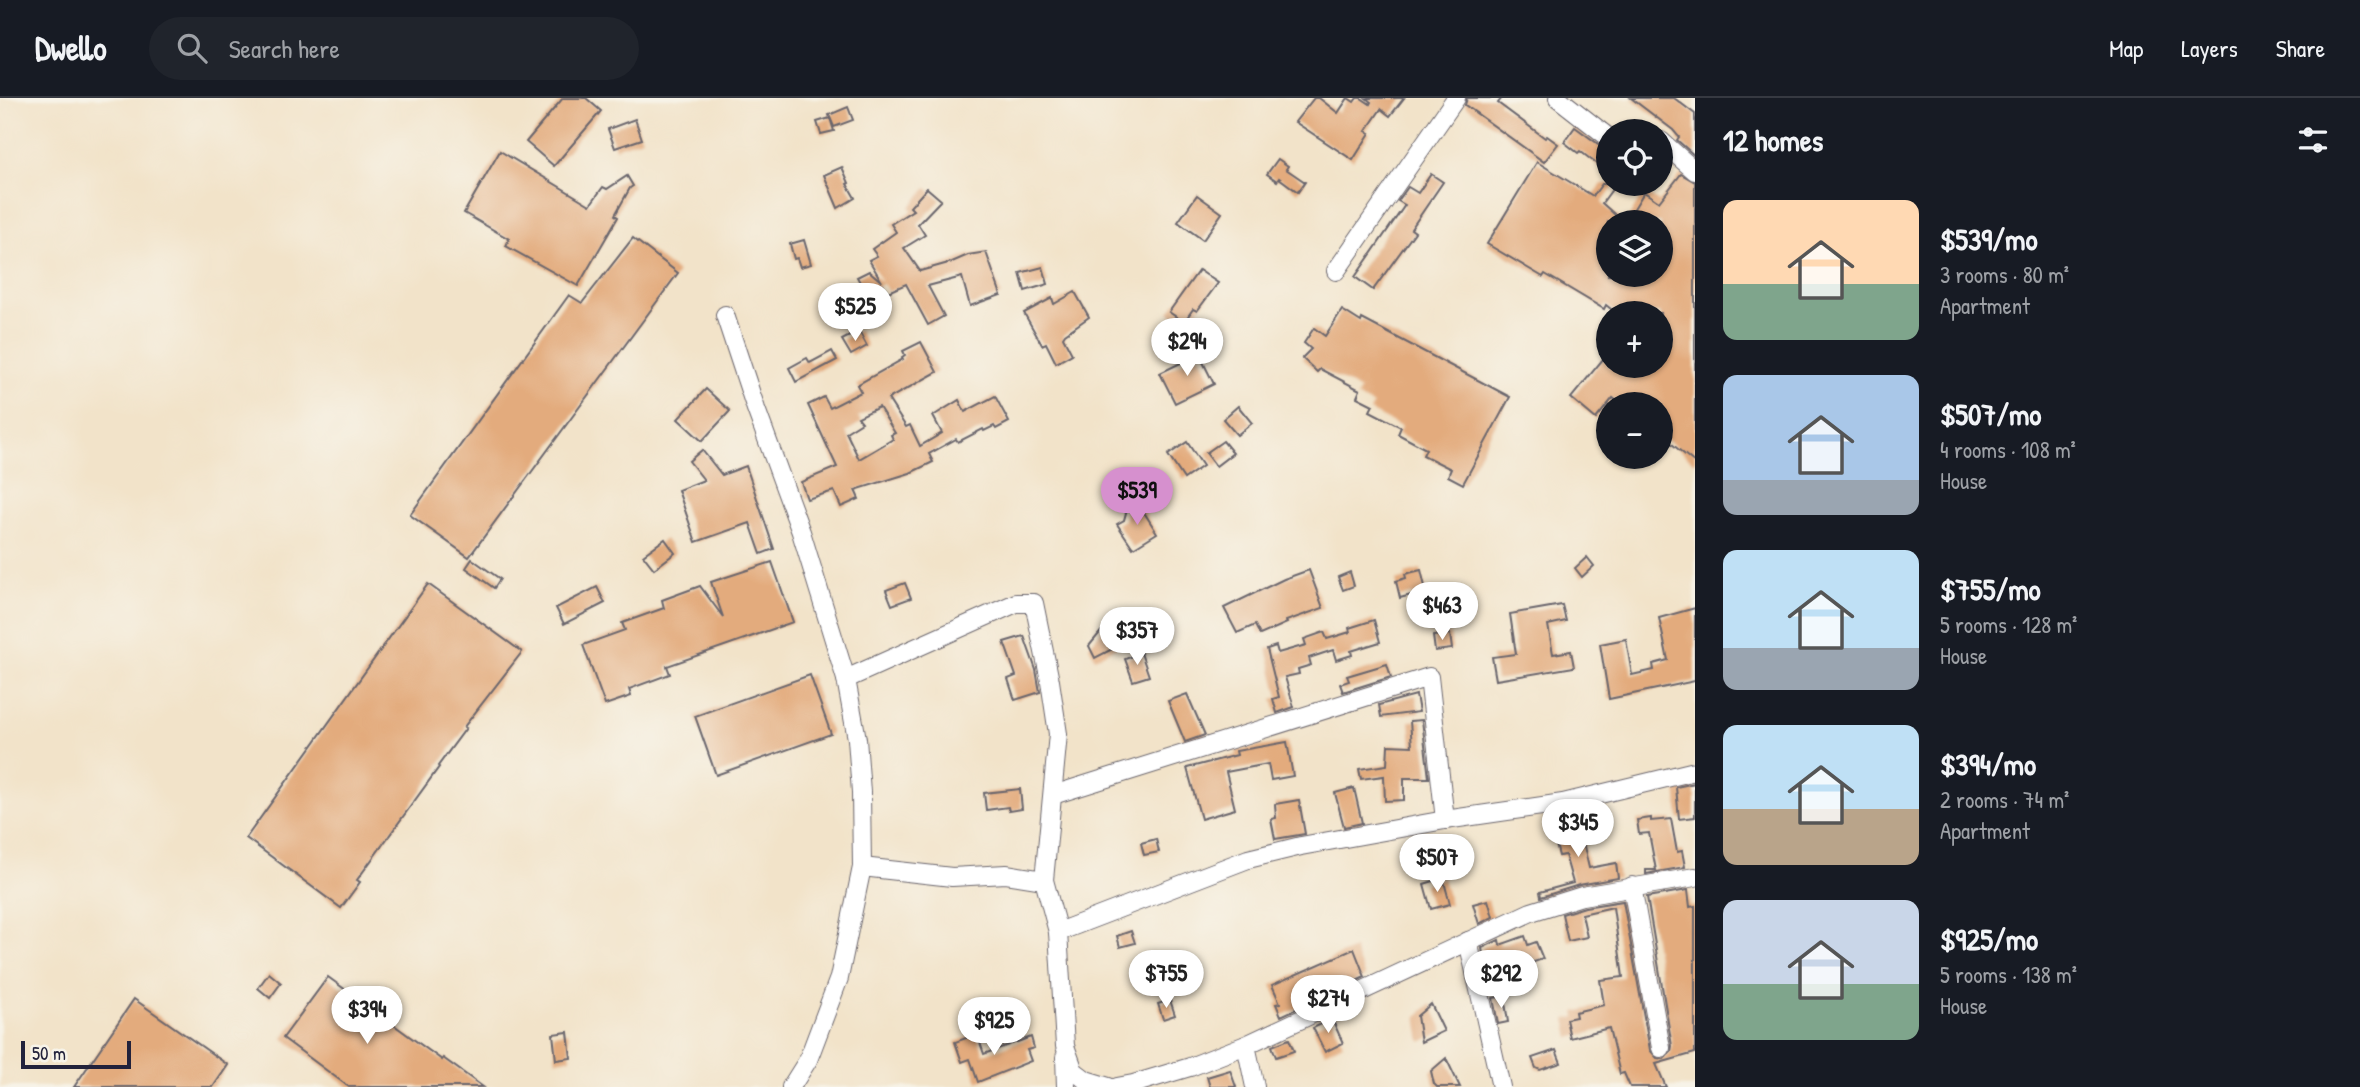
<!DOCTYPE html>
<meta charset="utf-8">
<style>
body{margin:0;font-family:"Patrick Hand",sans-serif;background:#20242c;color:#f1f3f6;height:100vh;display:flex;flex-direction:column;font-size:26px;white-space:nowrap}
*{box-sizing:border-box;margin:0}
p{font-size:23px;color:#9ea1a6}
.icon{flex:none;width:38px;height:38px;fill:none;stroke:currentColor;stroke-width:2;stroke-linecap:round;stroke-linejoin:round}
.map{position:relative;flex:1;overflow:hidden}
.side{display:flex;flex-direction:column;background:#171b24;width:665px}
.side>*{flex:none}
.fabs{position:absolute;left:1596px;top:21px;display:grid;gap:14px}
.fabs a{display:grid;place-items:center;width:77px;height:77px;border-radius:50%;background:#171b24;box-shadow:0 2px 5px #0004;font-size:35px}
.scale{position:absolute;left:21px;bottom:18px;width:110px;box-sizing:border-box;padding-left:7px;border:4px solid #22223b;border-top:0;font-size:19px;line-height:24px;white-space:nowrap;color:#22223b;-webkit-text-stroke:5px #f7f3e8;paint-order:stroke}
.price{position:absolute;translate:-50% -60px;padding:0 16px;border-radius:24px;background:#fff;color:#222;font-size:23px;line-height:46px;filter:drop-shadow(0 2px 4px #0008)}
.price::after{content:'';position:absolute;left:50%;top:42px;width:21px;height:16px;margin-left:-10px;background:inherit;clip-path:polygon(0 0,100% 0,50% 100%)}
.price.current{background:#d690ce;color:#111}
ul{padding:0;list-style:none}
li{display:flex;align-items:center;gap:21px;height:175px;padding:0 28px}
li span{display:grid;place-items:center;flex:none;width:196px;height:140px;border-radius:14px;color:#555}
li>.icon{margin-inline-start:auto}
span .icon{width:84px;height:84px;fill:#fffc;stroke-width:1}
li b{font-size:30px}
h2{display:flex;justify-content:space-between;align-items:center;height:84px;padding:0 28px;font-size:30px}
header{display:flex;align-items:center;gap:42px;box-sizing:border-box;height:98px;padding:0 35px;background:#171b24;border-bottom:2px solid #363941}
header strong{font-size:33px}
nav{display:flex;gap:38px;margin-inline-start:auto;font-size:24px}
.search{width:490px;height:63px;background:#20242c;display:flex;align-items:center;gap:18px;box-sizing:border-box;padding:0 24px;border-radius:38px;color:#9ea1a6;font-size:26px}
main{display:flex;flex:1;min-height:0}
.map>svg:first-child{display:block}
.building{fill:#e3ab7d;fill-rule:evenodd}
.lines{fill:none;stroke-linecap:round;stroke-linejoin:round}
.minor-casing{stroke:#6b666d;stroke-width:20}
.minor{stroke:#fff;stroke-width:18}
</style>
<header>
<strong>Dwello</strong>
<div class="search"><svg class="icon" aria-label="search" viewBox="0 0 24 24"><circle cx="10" cy="10" r="6"/><path d="M15 15l6 6"/></svg>Search here</div>
<nav><a>Map</a><a>Layers</a><a>Share</a></nav>
</header>
<main>
<div class="map">
<svg width="1695" height="989" viewBox="0 0 1695 989">
<rect width="100%" height="100%" fill="#f7f3e8"/>
<filter id="ink" filterUnits="userSpaceOnUse"><feTurbulence type="fractalNoise" baseFrequency=".0143" numOctaves="2"/><feDisplacementMap in="SourceGraphic" scale="14" xChannelSelector="R" yChannelSelector="G"/><feConvolveMatrix kernelMatrix="1 2 1 2 8 2 1 2 1" color-interpolation-filters="sRGB"/></filter>
<filter id="wash" filterUnits="userSpaceOnUse"><feTurbulence type="fractalNoise" baseFrequency=".00686" numOctaves="4" result="noise"/><feDisplacementMap in="SourceGraphic" scale="28" xChannelSelector="R" yChannelSelector="G"/><feGaussianBlur stdDeviation="1.57" result="paint"/><feColorMatrix in="noise" values="0 0 0 0 0 0 0 0 0 0 0 0 0 0 0 0 0 1.4 0 .05"/><feComposite in="paint" operator="in"/></filter>
<g filter="url(#wash)">
<rect width="100%" height="100%" fill="#f2e3c9"/>
<g id="blocks">
<g class="building">
<polygon points="563,0 586,0 601,13 554,68 526,44"/>
<polygon points="1314,0 1319,0 1338,15 1348,0 1354,4 1357,0 1361,0 1370,6 1371,4 1366,0 1404,0 1390,18 1381,11 1366,33 1370,35 1353,62 1295,24"/>
<polygon points="1467,0 1502,0 1498,5 1545,40 1547,38 1558,46 1544,64 1465,7"/>
<polygon points="1631,0 1674,0 1695,16 1695,58 1677,42 1679,39 1673,32"/>
<polygon points="848,9 853,22 834,29 829,17"/>
<polygon points="830,20 834,33 821,36 817,24"/>
<polygon points="635,21 642,41 615,50 608,31"/>
<polygon points="1575,29 1601,48 1608,50 1608,75 1580,53 1578,55 1564,44"/>
<polygon points="500,53 590,107 603,89 607,91 627,78 633,88 630,90 615,117 618,119 578,188 506,148 509,141 464,115"/>
<polygon points="1278,61 1288,68 1286,71 1305,84 1298,94 1279,80 1277,83 1267,76"/>
<polygon points="1537,64 1593,98 1602,86 1616,86 1602,105 1623,124 1608,124 1608,177 1661,177 1661,124 1626,124 1644,94 1659,104 1681,76 1695,84 1695,365 1661,337 1661,306 1621,306 1613,300 1596,321 1571,300 1608,255 1608,268 1661,268 1661,215 1616,215 1606,207 1604,211 1545,176 1543,179 1487,146"/>
<polygon points="842,69 849,85 847,86 855,100 838,110 824,77"/>
<polygon points="1431,76 1443,84 1411,131 1415,134 1373,192 1355,179 1405,107 1398,103 1408,89 1418,95"/>
<polygon points="927,90 941,102 918,126 925,137 904,150 920,173 952,164 968,157 986,154 1001,197 970,208 962,179 928,188 944,218 928,227 906,186 888,194 883,186 866,195 857,179 869,173 882,184 869,162 877,158 872,151 896,134 891,126 913,112 910,109"/>
<polygon points="1197,97 1222,115 1203,142 1178,124"/>
<polygon points="633,140 678,175 469,459 410,417 569,197 582,205"/>
<polygon points="804,142 811,166 800,169 797,160 794,161 790,146"/>
<polygon points="1043,169 1048,186 1025,193 1020,175"/>
<polygon points="1199,172 1218,185 1197,213 1193,211 1184,224 1169,214"/>
<polygon points="1075,194 1089,219 1065,236 1063,239 1072,256 1056,265 1046,245 1042,247 1024,215 1052,200 1054,206"/>
<polygon points="1342,212 1361,224 1362,221 1510,299 1463,386 1448,378 1451,371 1423,357 1426,351 1398,336 1401,329 1370,313 1373,307 1357,299 1360,292 1320,271 1317,274 1302,260 1311,251 1304,245 1314,230 1325,238"/>
<polygon points="859,233 867,248 851,257 842,242"/>
<path d="M921,244L937,274L888,301L906,329L910,327L920,348L942,335L933,318L959,302L965,314L995,298L1009,324L996,331L994,328L984,333L983,331L958,344L956,341L929,356L933,364L910,375L855,392L859,401L841,409L834,393L807,401L801,384L837,369L808,307L824,299L830,310L861,294L857,287L903,261L902,259L905,257L903,253ZM879,309L895,335L891,337L893,341L859,361L846,334L862,324L858,319Z"/>
<polygon points="832,253 837,262 796,284 789,270 807,260 810,265"/>
<polygon points="1199,256 1214,286 1175,305 1160,275"/>
<polygon points="706,291 730,313 702,343 678,321"/>
<polygon points="1238,308 1252,325 1237,337 1223,321"/>
<polygon points="1223,343 1233,355 1216,368 1206,355"/>
<polygon points="1187,344 1203,368 1184,381 1168,357"/>
<polygon points="702,352 722,377 746,368 774,451 761,456 750,425 696,444 678,392 704,382 689,363"/>
<polygon points="1140,408 1157,435 1133,450 1117,426 1124,422 1127,411 1135,411"/>
<polygon points="665,441 675,455 654,471 643,457"/>
<polygon points="1587,459 1594,468 1582,479 1575,470"/>
<polygon points="472,461 500,481 494,490 466,470"/>
<polygon points="772,464 793,524 667,568 670,576 629,591 631,598 605,607 583,547 625,532 622,525 664,510 662,502 700,488 723,519 711,484"/>
<polygon points="1309,472 1323,510 1286,523 1287,525 1260,537 1255,527 1237,535 1224,510 1284,481"/>
<polygon points="1421,472 1426,493 1400,500 1396,483 1406,480 1405,476"/>
<polygon points="1350,474 1354,488 1343,492 1338,479"/>
<polygon points="905,485 911,500 892,507 886,492"/>
<polygon points="428,486 522,554 464,629 466,630 438,668 439,669 357,782 360,784 341,810 246,740"/>
<polygon points="597,489 605,505 564,526 556,510"/>
<polygon points="1562,507 1566,523 1548,527 1553,556 1571,553 1574,569 1496,582 1492,559 1516,556 1510,516"/>
<polygon points="1695,510 1695,583 1609,601 1600,546 1626,541 1632,577 1654,572 1653,566 1668,562 1659,520"/>
<polygon points="1374,522 1380,544 1351,553 1352,557 1336,562 1333,552 1309,560 1311,567 1298,571 1299,576 1285,579 1294,609 1277,615 1273,601 1279,599 1267,551 1276,548 1278,555 1306,547 1304,541 1324,534 1327,541 1350,534 1349,530"/>
<polygon points="1112,526 1122,546 1095,560 1089,548 1103,531"/>
<polygon points="1450,536 1452,551 1435,553 1433,538"/>
<polygon points="1024,538 1036,572 1040,594 1015,602 1008,581 1016,578 1004,544"/>
<polygon points="1141,555 1149,578 1133,583 1125,561"/>
<polygon points="1387,566 1391,579 1343,594 1340,586 1349,583 1347,578"/>
<polygon points="810,577 831,636 716,677 695,618"/>
<polygon points="1187,596 1205,637 1185,644 1168,603"/>
<polygon points="1416,597 1419,614 1381,619 1379,607"/>
<polygon points="1422,622 1429,680 1404,680 1404,702 1385,703 1384,678 1361,681 1359,671 1387,667 1388,647 1412,648 1410,623"/>
<polygon points="1287,644 1293,678 1271,682 1268,666 1226,674 1235,711 1201,721 1187,670 1237,657 1236,653"/>
<polygon points="1695,685 1695,719 1679,721 1676,689"/>
<polygon points="1354,690 1362,725 1344,729 1335,695"/>
<polygon points="1020,691 1022,711 1009,713 1008,709 986,712 984,695"/>
<polygon points="1299,702 1305,736 1275,741 1271,721 1276,720 1275,706"/>
<polygon points="1651,720 1651,723 1671,721 1677,754 1682,753 1685,769 1646,776 1646,772 1656,772 1649,735 1639,736 1637,722"/>
<polygon points="1581,724 1584,735 1581,736 1589,770 1616,765 1618,780 1579,787 1541,799 1540,794 1573,785 1565,757 1559,758 1552,731"/>
<polygon points="1156,741 1159,754 1144,757 1141,745"/>
<polygon points="1443,780 1450,806 1431,811 1424,786"/>
<polygon points="1688,792 1690,809 1695,808 1695,955 1656,966 1666,989 1630,989 1624,975 1620,976 1609,930 1570,940 1566,921 1576,919 1575,914 1604,907 1600,882 1623,879 1613,809 1582,816 1587,839 1568,843 1562,816 1585,809 1623,803 1650,952 1657,960 1664,961 1671,954 1672,948 1647,799"/>
<polygon points="1488,802 1493,819 1479,826 1473,806"/>
<polygon points="1131,833 1135,845 1120,849 1117,838"/>
<polygon points="1525,838 1528,847 1536,844 1543,861 1528,866 1511,870 1510,867 1500,870 1495,858 1484,862 1482,850 1499,842 1500,847"/>
<polygon points="1354,851 1365,879 1281,918 1276,906 1280,905 1272,887"/>
<polygon points="269,875 281,885 270,900 258,890"/>
<polygon points="328,879 442,962 443,960 483,989 349,989 283,940"/>
<polygon points="1504,898 1508,924 1498,926 1493,900"/>
<polygon points="134,901 228,967 213,989 74,989"/>
<polygon points="1170,902 1175,917 1163,921 1158,906"/>
<polygon points="1431,906 1444,933 1421,944 1417,918"/>
<polygon points="1332,921 1343,945 1325,954 1313,930"/>
<polygon points="568,934 571,960 556,962 553,936"/>
<polygon points="977,936 984,956 1031,939 1034,950 1027,952 1031,963 978,984 970,961 962,964 955,944"/>
<polygon points="1289,941 1294,953 1276,959 1272,948"/>
<polygon points="1556,952 1561,965 1540,972 1536,970 1532,960"/>
<polygon points="1446,960 1460,989 1437,989 1434,986 1431,973"/>
<polygon points="1230,972 1236,989 1210,989 1207,979"/>
</g>
</g>
</g>
<g filter="url(#ink)">
<use href="#blocks" fill-opacity="0" stroke="#6b666d" stroke-width="2"/>
<g class="lines">
<defs>
<g id="minor">
<polyline points="1558,0 1608,39"/>
<polyline points="1661,43 1695,73"/>
<polyline points="1336,173 1456,0"/>
<polyline points="725,217 756,311 801,434 846,581 857,641 861,694 862,769 839,880 808,962 791,989"/>
<polyline points="846,581 1016,505 1034,505 1050,583 1058,636 1044,782 1058,834 1065,948 1074,973 1086,982 1109,989"/>
<polyline points="1053,697 1429,579 1445,722"/>
<polyline points="862,769 952,779 1006,776 1044,782"/>
<polyline points="1632,788 1661,950"/>
<polyline points="1058,834 1248,761 1301,748 1445,722 1563,705 1695,673"/>
<polyline points="1468,843 1501,989"/>
<polyline points="1246,947 1255,989"/>
<polyline points="1065,959 1066,989"/>
<polyline points="1117,989 1133,986 1190,969 1246,947 1531,814 1582,798 1695,779"/>
</g>
</defs>
<use href="#minor" class="minor-casing"/>
<use href="#minor" class="minor"/>
</g>
</g>
</svg>
<div class="fabs">
<a><svg class="icon" aria-label="locate" viewBox="0 0 24 24"><circle cx="12" cy="12" r="6"/><path d="M12 2v4M12 18v4M2 12h4M18 12h4"/></svg></a>
<a><svg class="icon" aria-label="layers" viewBox="0 0 24 24"><path d="M12 4l9 5-9 5-9-5zM3 14l9 5 9-5"/></svg></a>
<a>+</a>
<a>−</a>
</div>
<div class="scale">50 m</div>
<b class="price" style="left:855px;top:245px">$525</b>
<b class="price" style="left:1187px;top:280px">$294</b>
<b class="price current" style="left:1137px;top:429px">$539</b>
<b class="price" style="left:1442px;top:544px">$463</b>
<b class="price" style="left:1137px;top:569px">$357</b>
<b class="price" style="left:1578px;top:761px">$345</b>
<b class="price" style="left:1437px;top:796px">$507</b>
<b class="price" style="left:1166px;top:912px">$755</b>
<b class="price" style="left:1501px;top:912px">$292</b>
<b class="price" style="left:1328px;top:937px">$274</b>
<b class="price" style="left:367px;top:948px">$394</b>
<b class="price" style="left:994px;top:959px">$925</b>
</div>
<section class="side">
<h2>12 homes<svg class="icon" aria-label="filters" viewBox="0 0 24 24"><path d="M4 7h16M4 17h16"/><circle cx="9" cy="7" r="2"/><circle cx="15" cy="17" r="2"/></svg></h2>
<ul>
<li><span style="background:linear-gradient(#ffd9b3 60%,#7fa58c 0)"><svg class="icon" aria-label="home" viewBox="0 0 24 24"><path d="M3 11l9-7 9 7M6 9v11h12V9"/></svg></span><div><b>$539/mo</b><p>3 rooms · 80 m²</p><p>Apartment</p></div></li>
<li><span style="background:linear-gradient(#a9c7e8 75%,#9aa5b1 0)"><svg class="icon" aria-label="home" viewBox="0 0 24 24"><path d="M3 11l9-7 9 7M6 9v11h12V9"/></svg></span><div><b>$507/mo</b><p>4 rooms · 108 m²</p><p>House</p></div></li>
<li><span style="background:linear-gradient(#bfe0f5 70%,#9aa5b1 0)"><svg class="icon" aria-label="home" viewBox="0 0 24 24"><path d="M3 11l9-7 9 7M6 9v11h12V9"/></svg></span><div><b>$755/mo</b><p>5 rooms · 128 m²</p><p>House</p></div></li>
<li><span style="background:linear-gradient(#bfe0f5 60%,#b9a48a 0)"><svg class="icon" aria-label="home" viewBox="0 0 24 24"><path d="M3 11l9-7 9 7M6 9v11h12V9"/></svg></span><div><b>$394/mo</b><p>2 rooms · 74 m²</p><p>Apartment</p></div></li>
<li><span style="background:linear-gradient(#c9d6e8 60%,#7fa58c 0)"><svg class="icon" aria-label="home" viewBox="0 0 24 24"><path d="M3 11l9-7 9 7M6 9v11h12V9"/></svg></span><div><b>$925/mo</b><p>5 rooms · 138 m²</p><p>House</p></div></li>
</ul>
</section>
</main>
